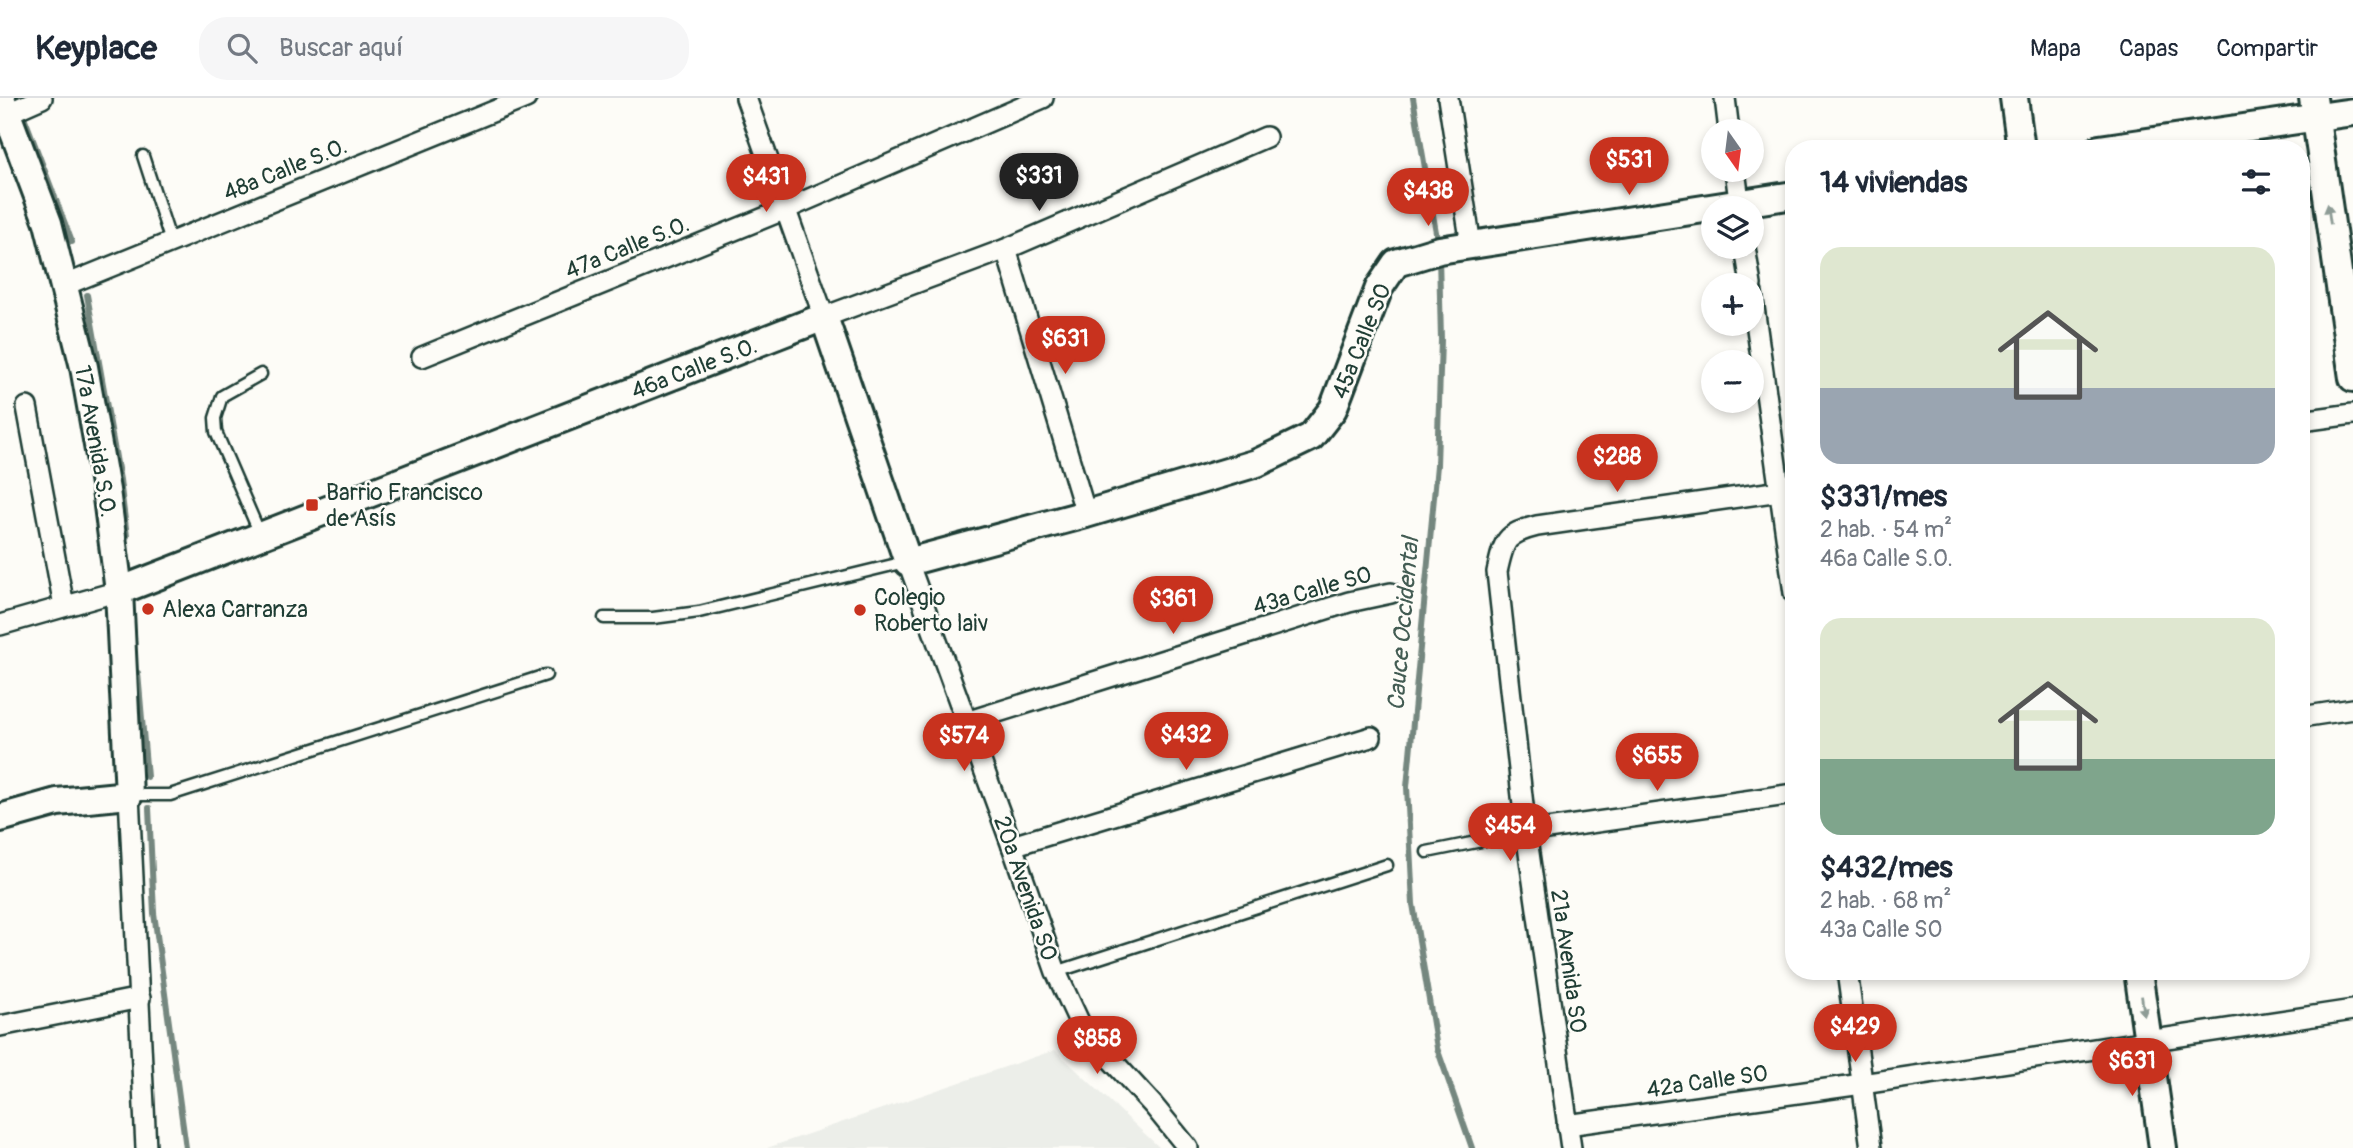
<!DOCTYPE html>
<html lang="es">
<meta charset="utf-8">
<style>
body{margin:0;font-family:Pangolin,sans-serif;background:#f6f6f7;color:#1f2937;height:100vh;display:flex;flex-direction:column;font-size:26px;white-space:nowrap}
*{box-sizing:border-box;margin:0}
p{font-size:23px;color:#747a83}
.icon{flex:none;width:38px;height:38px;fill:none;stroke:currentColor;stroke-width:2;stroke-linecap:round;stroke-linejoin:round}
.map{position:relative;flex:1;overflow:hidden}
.details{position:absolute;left:1785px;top:42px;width:525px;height:840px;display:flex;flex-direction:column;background:#fff;border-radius:28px;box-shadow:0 4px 10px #0003}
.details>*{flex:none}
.needle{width:46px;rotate:166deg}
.buttons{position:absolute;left:1701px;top:21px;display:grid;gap:14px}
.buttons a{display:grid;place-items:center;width:63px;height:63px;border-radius:50%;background:#fff;box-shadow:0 4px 10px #0003;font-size:35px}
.price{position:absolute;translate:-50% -60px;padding:0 16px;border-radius:24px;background:#c8321e;color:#fff;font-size:23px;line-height:46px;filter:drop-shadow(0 2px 4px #0008)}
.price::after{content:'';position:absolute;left:50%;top:42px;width:21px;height:16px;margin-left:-10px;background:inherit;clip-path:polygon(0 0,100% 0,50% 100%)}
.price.current{background:#222;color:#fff}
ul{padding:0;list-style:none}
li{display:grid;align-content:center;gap:14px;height:371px;padding:0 35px}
li span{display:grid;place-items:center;height:217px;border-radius:21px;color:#555}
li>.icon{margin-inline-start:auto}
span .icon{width:126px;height:126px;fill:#fffc;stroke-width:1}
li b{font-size:30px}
h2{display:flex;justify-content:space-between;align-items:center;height:84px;padding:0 35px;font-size:30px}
header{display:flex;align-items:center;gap:42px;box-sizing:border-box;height:98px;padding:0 35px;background:#fff;border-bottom:2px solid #e0e1e3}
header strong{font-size:33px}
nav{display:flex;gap:38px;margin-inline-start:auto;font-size:24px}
.search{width:490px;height:63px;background:#f6f6f7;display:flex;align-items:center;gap:18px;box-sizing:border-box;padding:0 24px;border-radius:28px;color:#747a83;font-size:26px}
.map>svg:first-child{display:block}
.built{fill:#eceee9}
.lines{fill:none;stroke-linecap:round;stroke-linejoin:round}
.stream{stroke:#75877f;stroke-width:6}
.lane-casing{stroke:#1f3d34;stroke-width:15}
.street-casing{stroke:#1f3d34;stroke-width:24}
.secondary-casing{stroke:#1f3d34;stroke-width:32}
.lane{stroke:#fdfcf7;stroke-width:10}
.street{stroke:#fdfcf7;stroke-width:19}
.secondary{stroke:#fdfcf7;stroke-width:26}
.oneway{fill:#8e9c96}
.poi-dot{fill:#c8321e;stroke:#fdfcf7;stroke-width:2.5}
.labels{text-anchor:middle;stroke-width:5;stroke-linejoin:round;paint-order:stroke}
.street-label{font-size:23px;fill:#1f3d34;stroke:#fdfcf7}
.poi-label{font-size:23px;fill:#1f3d34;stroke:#fdfcf7;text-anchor:start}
.water-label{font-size:24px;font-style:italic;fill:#435c53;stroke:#fdfcf7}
</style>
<header>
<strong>Keyplace</strong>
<div class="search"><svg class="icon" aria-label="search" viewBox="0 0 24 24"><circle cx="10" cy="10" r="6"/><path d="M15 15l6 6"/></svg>Buscar aquí</div>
<nav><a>Mapa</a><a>Capas</a><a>Compartir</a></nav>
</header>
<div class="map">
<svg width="2353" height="1050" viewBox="0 0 2353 1050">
<rect width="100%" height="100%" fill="#fdfcf7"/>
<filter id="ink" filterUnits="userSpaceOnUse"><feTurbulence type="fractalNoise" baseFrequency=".0143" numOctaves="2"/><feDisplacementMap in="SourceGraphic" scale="14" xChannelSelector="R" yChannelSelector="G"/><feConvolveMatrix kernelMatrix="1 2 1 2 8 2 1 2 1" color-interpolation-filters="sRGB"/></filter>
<g filter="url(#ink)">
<polygon class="built" points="1055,952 1160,1050 767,1050"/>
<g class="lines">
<g class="stream">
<polyline points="17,0 72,144"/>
<polyline points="1413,0 1438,146"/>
<polyline points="1439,157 1441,242 1437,367 1407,689 1413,806 1437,950 1472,1050"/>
<polyline points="87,197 120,382 127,438"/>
<polyline points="138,575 147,679"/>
<polyline points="149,710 154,815 186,1050"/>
</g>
<defs>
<g id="lane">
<polyline points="143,58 171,144"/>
<polyline points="260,436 216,334 215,320 222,298 261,276"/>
<polyline points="604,520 653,520 699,514 905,464"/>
<polyline points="131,697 170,697 546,577"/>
<polyline points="1427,754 1526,734"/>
<polyline points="1056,874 1387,767"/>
</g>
<g id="street">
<polyline points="746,0 824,219 1006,151 1266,39"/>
<polyline points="1448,0 1471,147"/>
<polyline points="1725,0 1729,33"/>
<polyline points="8,15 42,0"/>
<polyline points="1735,72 1740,110"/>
<polyline points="1745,149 1751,187"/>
<polyline points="1006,151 1086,416"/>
<polyline points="63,188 526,0"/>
<polyline points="1752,195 1794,495"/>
<polyline points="422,259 786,111 1043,0"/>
<polyline points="27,309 64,508"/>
<polyline points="2301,323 2353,316"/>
<polyline points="908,464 1012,748 1056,874 1082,930 1153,1007 1188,1050"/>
<polyline points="0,527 119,493"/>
<polyline points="2301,619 2353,611"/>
<polyline points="966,624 1349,504 1391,495"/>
<polyline points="129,697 146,1050"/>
<polyline points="1526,734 1794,696"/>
<polyline points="1012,748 1371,639"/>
<polyline points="1847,873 1871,1050"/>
<polyline points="0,928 140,900"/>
<polyline points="1567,1027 1862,986 2353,912"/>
<path d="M1571,1050L1526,734L1497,474C1504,442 1505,436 1537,428L1794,391"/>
</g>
<g id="secondary">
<polyline points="2014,0 2021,51"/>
<polyline points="2313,0 2353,280"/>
<polyline points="2099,51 2353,14"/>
<polyline points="119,493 824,219 908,464 1086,416 1257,365 1311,339 1333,311 1379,190 1396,165 1439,152 1794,97"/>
<polyline points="0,720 57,704 129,697 119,493 106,392 84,269 48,125 1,0"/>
<polyline points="2138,873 2163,1050"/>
</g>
</defs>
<use href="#lane" class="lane-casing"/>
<use href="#street" class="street-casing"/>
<use href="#secondary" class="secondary-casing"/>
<use href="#lane" class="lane"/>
<use href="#street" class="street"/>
<use href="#secondary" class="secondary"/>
</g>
<defs><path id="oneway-solid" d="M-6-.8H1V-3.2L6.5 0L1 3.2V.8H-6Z" transform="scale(1.75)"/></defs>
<g class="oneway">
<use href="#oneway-solid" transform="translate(2329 116) rotate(-98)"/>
<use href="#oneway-solid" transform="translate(2143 908) rotate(82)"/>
</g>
</g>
<g class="poi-dot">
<rect x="305" y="400" width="14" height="14" rx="3.5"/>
<circle cx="148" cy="511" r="7"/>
<circle cx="860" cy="512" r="7"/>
</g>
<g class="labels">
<g class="street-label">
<text transform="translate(285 71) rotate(-22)" y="8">48a Calle S.O.</text>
<text transform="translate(627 149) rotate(-22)" y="8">47a Calle S.O.</text>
<text transform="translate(1361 243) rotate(-68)" y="8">45a Calle SO</text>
<text transform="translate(694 270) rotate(-21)" y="8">46a Calle S.O.</text>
<text transform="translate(96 343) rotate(80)" y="8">17a Avenida S.O.</text>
<text transform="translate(1312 492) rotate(-16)" y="8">43a Calle SO</text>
<text transform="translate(1026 790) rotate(71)" y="8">20a Avenida SO</text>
<text transform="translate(1569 863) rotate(82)" y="8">21a Avenida SO</text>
<text transform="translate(1707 983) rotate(-8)" y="8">42a Calle SO</text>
</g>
<g class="poi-label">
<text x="326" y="402">Barrio Francisco<tspan x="326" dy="26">de Asís</tspan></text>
<text x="874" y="507">Colegio<tspan x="874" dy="26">Roberto laiv</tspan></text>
<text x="162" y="519">Alexa Carranza</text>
</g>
<g class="water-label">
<text transform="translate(1403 526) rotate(-85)" y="8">Cauce Occidental</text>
</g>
</g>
</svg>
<div class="buttons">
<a><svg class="needle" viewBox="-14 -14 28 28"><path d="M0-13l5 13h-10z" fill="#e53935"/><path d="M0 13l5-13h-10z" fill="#747a83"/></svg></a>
<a><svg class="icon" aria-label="layers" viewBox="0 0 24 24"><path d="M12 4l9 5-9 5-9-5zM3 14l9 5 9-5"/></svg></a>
<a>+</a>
<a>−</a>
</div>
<b class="price" style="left:1629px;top:99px">$531</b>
<b class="price current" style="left:1039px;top:115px">$331</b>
<b class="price" style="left:766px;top:116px">$431</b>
<b class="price" style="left:1428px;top:130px">$438</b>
<b class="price" style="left:1065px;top:278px">$631</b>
<b class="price" style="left:1617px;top:396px">$288</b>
<b class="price" style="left:1173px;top:538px">$361</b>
<b class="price" style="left:1186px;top:674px">$432</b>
<b class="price" style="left:964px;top:675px">$574</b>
<b class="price" style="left:1657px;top:695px">$655</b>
<b class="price" style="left:1510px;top:765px">$454</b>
<b class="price" style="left:1855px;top:966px">$429</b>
<b class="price" style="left:1097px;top:978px">$858</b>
<b class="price" style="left:2132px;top:1000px">$631</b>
<section class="details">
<h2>14 viviendas<svg class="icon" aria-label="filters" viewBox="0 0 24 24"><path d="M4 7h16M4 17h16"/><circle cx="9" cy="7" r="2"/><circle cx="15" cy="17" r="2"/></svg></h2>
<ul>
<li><span style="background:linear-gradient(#dfe7d0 65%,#9aa5b1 0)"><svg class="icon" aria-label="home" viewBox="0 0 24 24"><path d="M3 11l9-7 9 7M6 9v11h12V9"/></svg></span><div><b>$331/mes</b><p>2 hab. · 54 m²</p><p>46a Calle S.O.</p></div></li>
<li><span style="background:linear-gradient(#dfe7d0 65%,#7fa58c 0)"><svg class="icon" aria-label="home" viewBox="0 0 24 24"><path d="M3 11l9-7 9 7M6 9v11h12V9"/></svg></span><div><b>$432/mes</b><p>2 hab. · 68 m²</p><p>43a Calle SO</p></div></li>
</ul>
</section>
</div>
